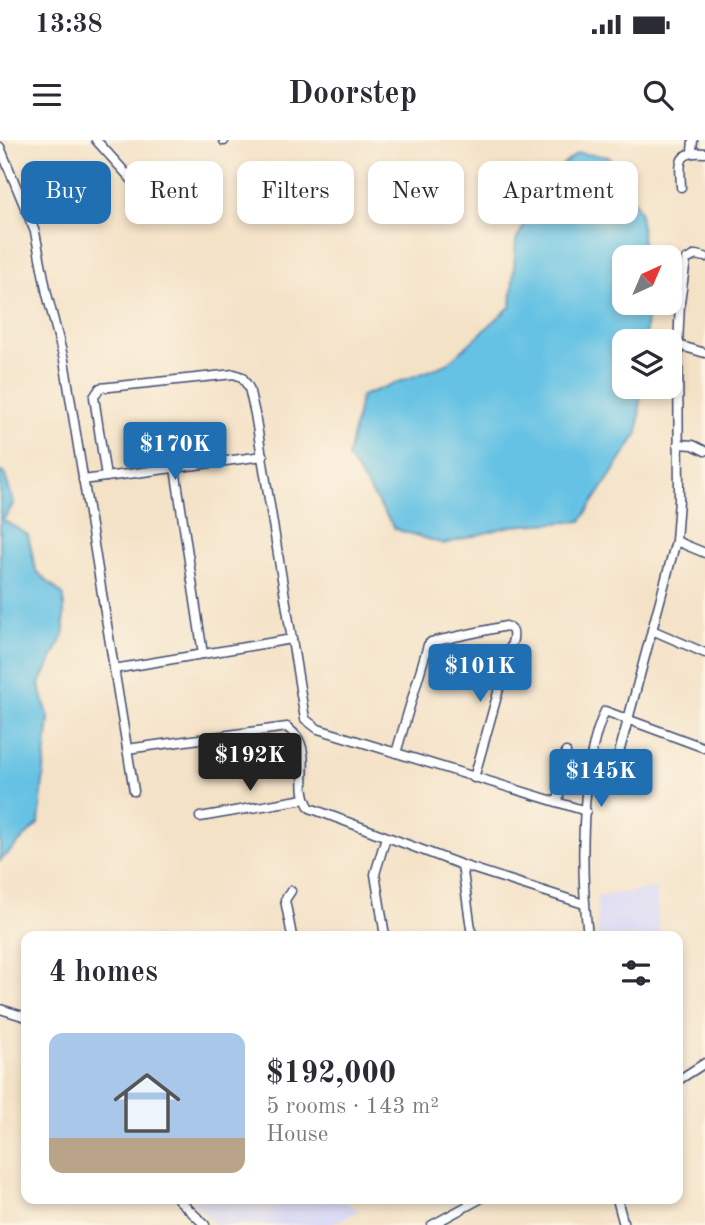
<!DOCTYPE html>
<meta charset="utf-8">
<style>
body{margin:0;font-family:"Old Standard TT",serif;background:#f7f7f7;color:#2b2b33;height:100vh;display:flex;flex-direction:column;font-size:26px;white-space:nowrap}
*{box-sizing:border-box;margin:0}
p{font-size:23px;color:#7c7c81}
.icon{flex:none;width:38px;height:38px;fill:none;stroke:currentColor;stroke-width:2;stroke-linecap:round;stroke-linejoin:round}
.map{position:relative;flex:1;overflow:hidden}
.details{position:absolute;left:21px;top:791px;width:662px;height:273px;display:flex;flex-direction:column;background:#fff;border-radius:14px;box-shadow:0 4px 10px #0003}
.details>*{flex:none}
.top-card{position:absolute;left:21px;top:21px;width:663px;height:63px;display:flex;gap:14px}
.needle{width:46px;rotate:44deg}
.tools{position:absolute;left:612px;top:105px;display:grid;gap:14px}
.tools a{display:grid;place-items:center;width:70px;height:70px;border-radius:14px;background:#fff;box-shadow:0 4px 10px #0003;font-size:35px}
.price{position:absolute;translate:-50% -60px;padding:0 16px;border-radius:7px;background:#1f6fb2;color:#fff;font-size:23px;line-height:46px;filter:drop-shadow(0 2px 4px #0008)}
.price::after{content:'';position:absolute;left:50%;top:42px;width:21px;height:16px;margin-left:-10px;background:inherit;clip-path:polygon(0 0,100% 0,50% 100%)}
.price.current{background:#222;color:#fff}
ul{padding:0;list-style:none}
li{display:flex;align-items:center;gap:21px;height:175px;padding:0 28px}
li+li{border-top:2px solid #e1e1e2}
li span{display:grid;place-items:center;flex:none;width:196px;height:140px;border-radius:14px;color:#555}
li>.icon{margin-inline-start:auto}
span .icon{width:84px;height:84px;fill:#fffc;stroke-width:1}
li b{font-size:30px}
h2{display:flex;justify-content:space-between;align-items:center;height:84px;padding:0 28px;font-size:30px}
.chip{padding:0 24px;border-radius:14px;background:#fff;box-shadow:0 4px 10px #0003;font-size:24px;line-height:63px}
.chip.current{background:#1f6fb2;color:#fff}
.status{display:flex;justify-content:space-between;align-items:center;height:49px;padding:0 35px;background:#fff;direction:ltr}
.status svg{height:19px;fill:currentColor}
header{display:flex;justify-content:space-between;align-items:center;height:91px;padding:0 28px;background:#fff;font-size:32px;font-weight:700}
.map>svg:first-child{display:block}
.built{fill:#d7d7f8}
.water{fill:#66c2e4;stroke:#4078a1;stroke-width:2}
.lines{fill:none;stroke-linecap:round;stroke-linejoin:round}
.minor-casing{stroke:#3c4a6e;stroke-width:11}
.minor{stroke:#fff;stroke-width:8}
</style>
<div class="status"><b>13:38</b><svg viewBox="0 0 49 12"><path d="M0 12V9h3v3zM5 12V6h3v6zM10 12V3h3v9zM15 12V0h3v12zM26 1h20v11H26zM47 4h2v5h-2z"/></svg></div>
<header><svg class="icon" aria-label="menu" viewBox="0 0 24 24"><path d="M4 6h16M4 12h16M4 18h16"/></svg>Doorstep<svg class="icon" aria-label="search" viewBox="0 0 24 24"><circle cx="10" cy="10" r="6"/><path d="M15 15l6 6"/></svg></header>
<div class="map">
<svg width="705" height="1085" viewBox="0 0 705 1085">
<rect width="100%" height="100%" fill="#fcf5e5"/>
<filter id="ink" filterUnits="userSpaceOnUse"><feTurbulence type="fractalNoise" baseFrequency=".0143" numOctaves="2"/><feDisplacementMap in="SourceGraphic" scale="14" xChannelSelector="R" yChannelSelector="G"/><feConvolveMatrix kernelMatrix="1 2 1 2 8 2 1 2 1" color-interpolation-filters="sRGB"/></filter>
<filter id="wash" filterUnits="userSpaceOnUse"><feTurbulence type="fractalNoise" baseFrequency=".00686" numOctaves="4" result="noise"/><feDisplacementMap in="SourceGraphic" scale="28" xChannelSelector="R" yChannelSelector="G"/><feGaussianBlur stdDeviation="1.57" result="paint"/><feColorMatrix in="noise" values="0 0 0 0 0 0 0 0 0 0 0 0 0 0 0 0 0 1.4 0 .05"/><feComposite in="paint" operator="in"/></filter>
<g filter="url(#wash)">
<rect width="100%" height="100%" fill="#f4e2c7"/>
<g class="built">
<polygon points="656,748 659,796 598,796 597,757"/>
<polygon points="190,1059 343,1059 359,1071 328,1085 216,1085"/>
</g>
<g class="water">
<polygon points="578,13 609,17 640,71 644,117 625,117 625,163 648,163 645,201 625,201 625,247 641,247 638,293 581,381 511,386 444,404 395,389 348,317 361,256 447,224 511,166 516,101 549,36"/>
<polygon points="0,332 4,333 14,363 3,380 28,395 36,431 64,456 64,494 39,545 49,578 39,683 0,721"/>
</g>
</g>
<g filter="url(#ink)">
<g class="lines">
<defs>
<g id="minor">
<polyline points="96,0 160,71"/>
<polyline points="224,0 224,1"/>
<polyline points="0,7 35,92 47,154 64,220 134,651"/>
<polyline points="692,12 693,0"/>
<path d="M681,47C680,23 676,11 705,13"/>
<polyline points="678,205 705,213"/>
<polyline points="678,304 693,305 705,311"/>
<polyline points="175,328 203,514"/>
<polyline points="106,337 94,257 100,248 234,234 242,237 249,248 255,274 305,579 318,589 586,671"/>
<polyline points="83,340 263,316"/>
<polyline points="676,401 705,413"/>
<polyline points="652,490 705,513"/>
<polyline points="114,529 292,499"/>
<path d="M127,609L287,587C291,591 297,595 299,600C310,621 296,648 310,668L462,725L584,764"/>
<path d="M396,613L428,505L431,502L506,486C513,489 514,491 513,499L474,638"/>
<polyline points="615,628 676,401 679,360 678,205 680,163 686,120 696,115 705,117"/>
<polyline points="558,662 566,612"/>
<polyline points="200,677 304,659"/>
<polyline points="462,725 472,796"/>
<polyline points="291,751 285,760 292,796"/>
<polyline points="385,796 375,734 386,697"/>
<path d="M588,796C581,736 579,626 605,571L705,608"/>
<polyline points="0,869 26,877"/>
<polyline points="677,941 705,923"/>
<polyline points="178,1059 205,1085"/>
<polyline points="617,1059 624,1085"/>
<polyline points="432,1085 480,1059"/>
</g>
</defs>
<use href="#minor" class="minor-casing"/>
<use href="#minor" class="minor"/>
</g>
</g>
</svg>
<div class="tools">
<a><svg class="needle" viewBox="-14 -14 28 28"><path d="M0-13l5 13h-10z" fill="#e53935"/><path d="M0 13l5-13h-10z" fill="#7c7c81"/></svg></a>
<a><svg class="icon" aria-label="layers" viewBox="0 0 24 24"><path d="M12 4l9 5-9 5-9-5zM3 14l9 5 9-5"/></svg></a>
</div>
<b class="price" style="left:175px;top:342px">$170K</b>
<b class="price" style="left:480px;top:564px">$101K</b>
<b class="price current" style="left:250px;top:653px">$192K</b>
<b class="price" style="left:601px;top:669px">$145K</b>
<div class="top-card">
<a class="chip current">Buy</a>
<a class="chip">Rent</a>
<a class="chip">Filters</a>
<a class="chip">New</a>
<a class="chip">Apartment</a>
</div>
<section class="details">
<h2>4 homes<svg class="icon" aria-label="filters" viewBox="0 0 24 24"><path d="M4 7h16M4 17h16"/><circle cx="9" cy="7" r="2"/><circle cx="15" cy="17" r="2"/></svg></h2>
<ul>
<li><span style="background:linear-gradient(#a9c7e8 75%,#b9a48a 0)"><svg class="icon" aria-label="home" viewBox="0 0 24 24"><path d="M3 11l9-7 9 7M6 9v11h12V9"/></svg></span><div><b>$192,000</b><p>5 rooms · 143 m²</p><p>House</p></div></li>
</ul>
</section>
</div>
